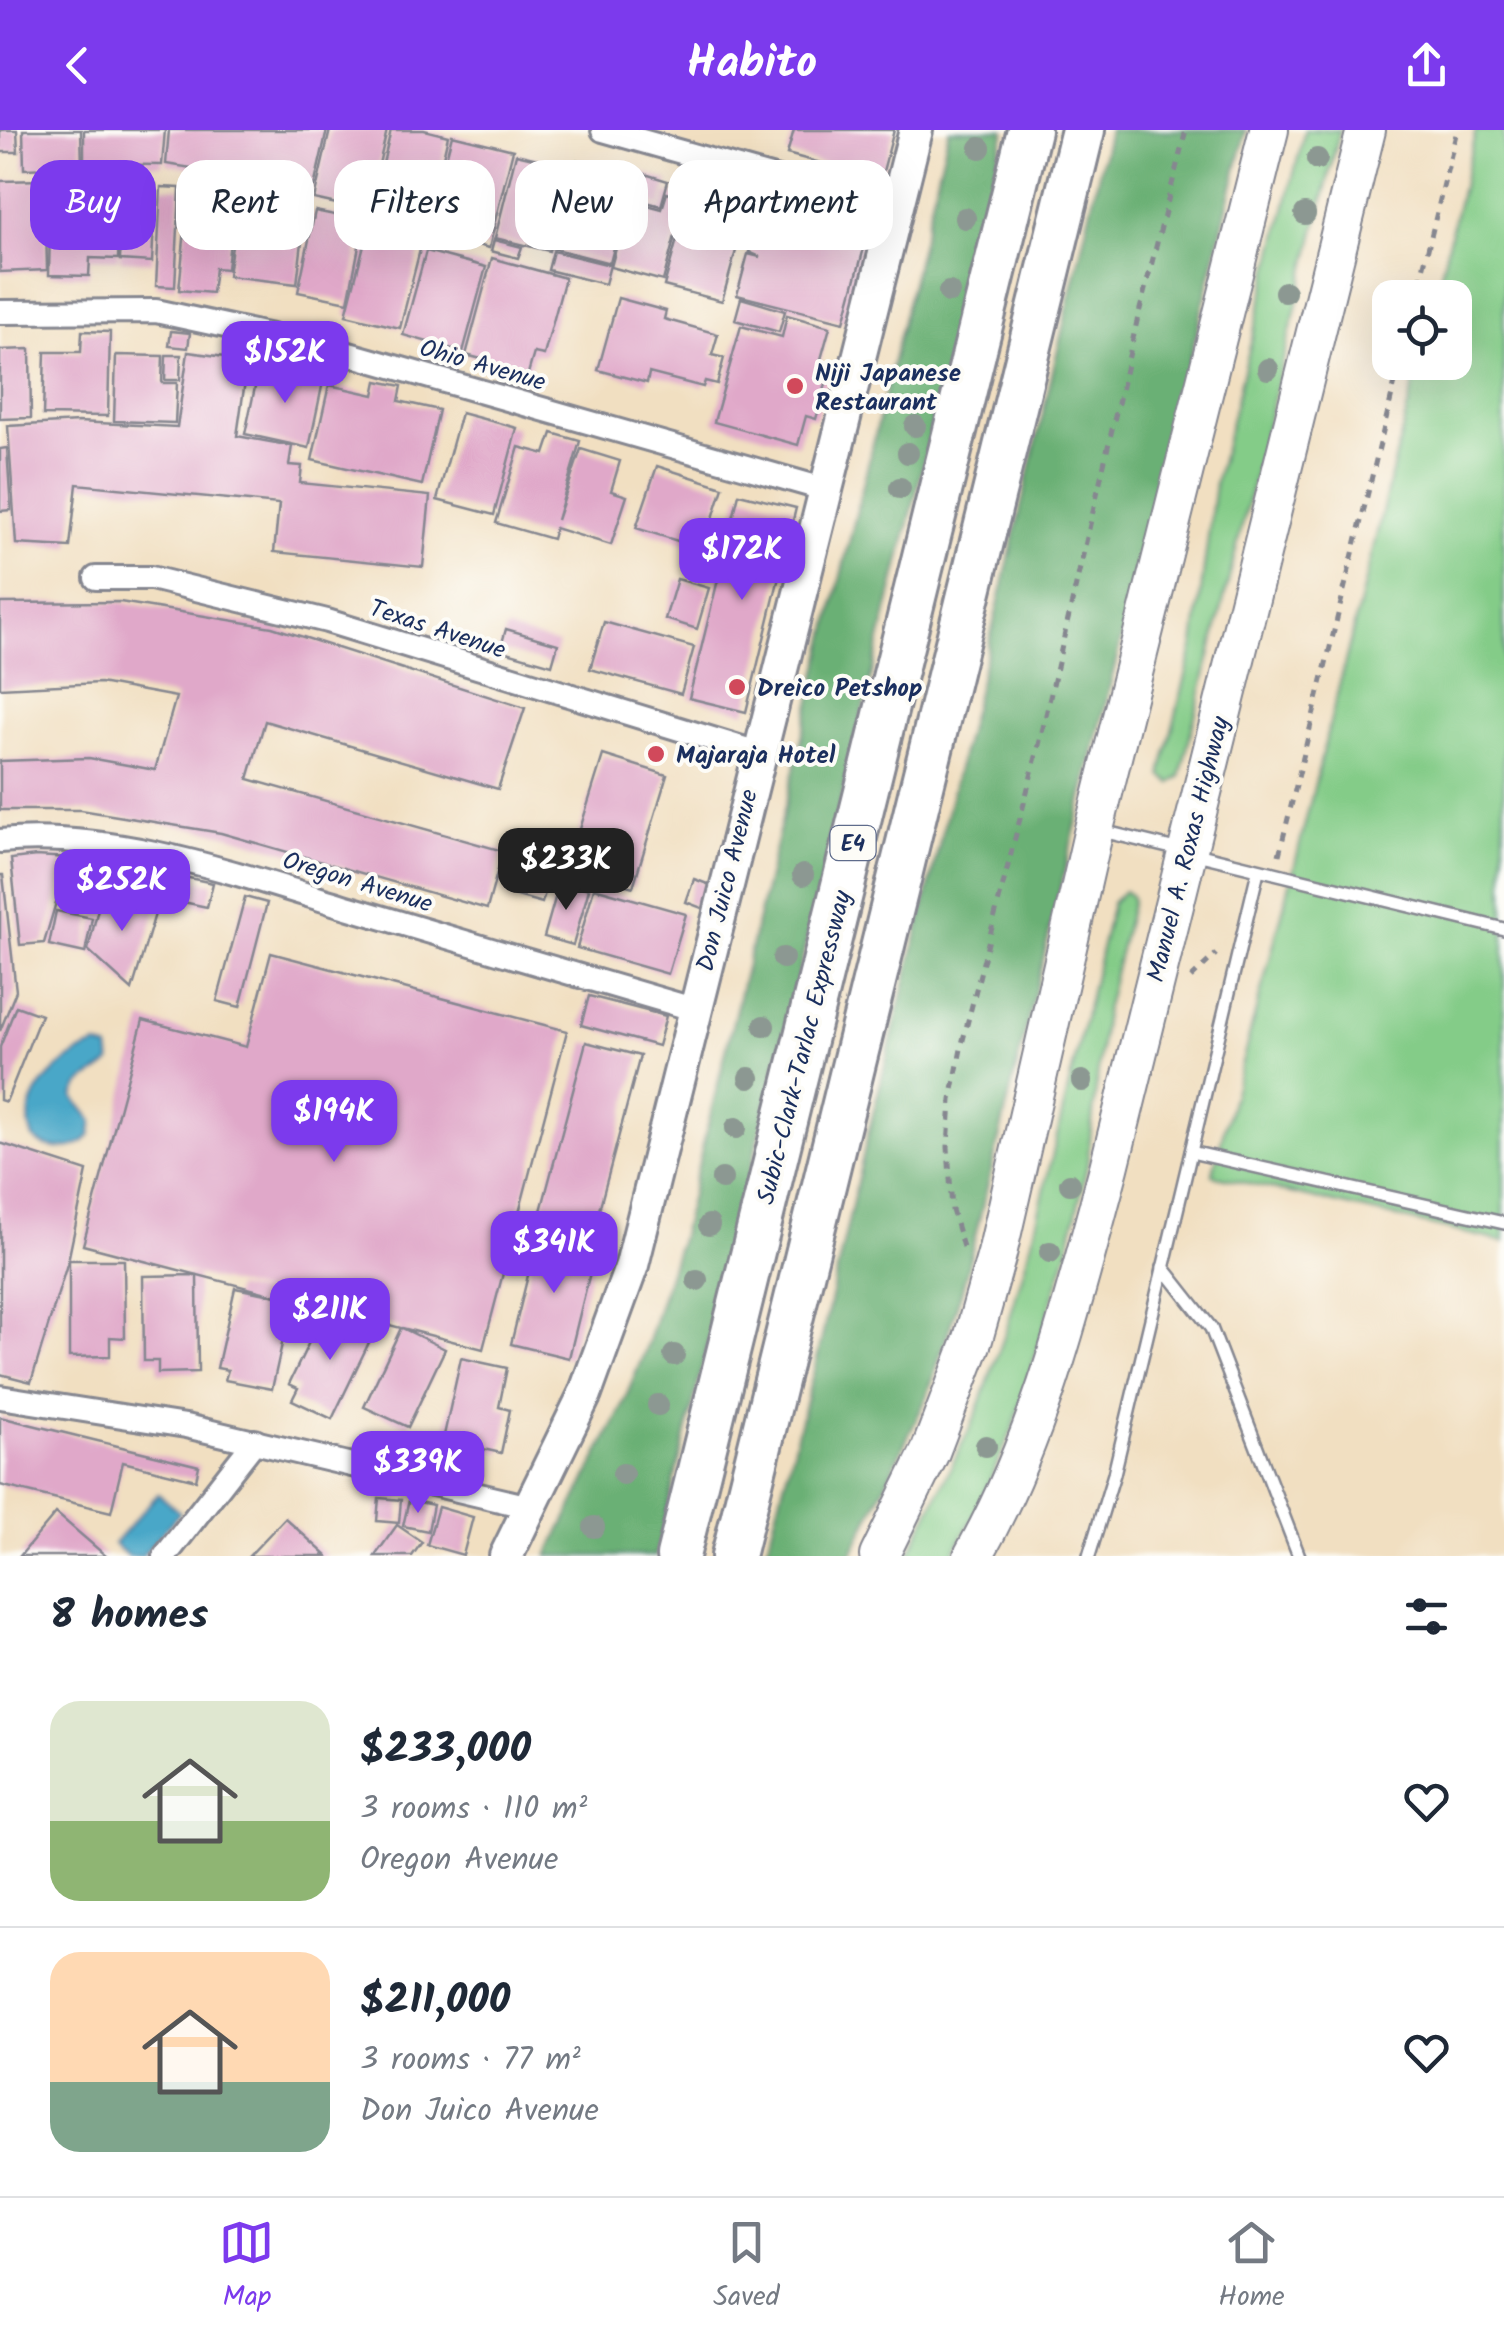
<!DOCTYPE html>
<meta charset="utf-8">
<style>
body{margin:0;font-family:Kalam,sans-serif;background:#f6f6f7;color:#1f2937;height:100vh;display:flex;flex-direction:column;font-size:38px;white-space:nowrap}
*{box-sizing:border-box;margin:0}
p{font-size:32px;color:#747a83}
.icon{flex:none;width:55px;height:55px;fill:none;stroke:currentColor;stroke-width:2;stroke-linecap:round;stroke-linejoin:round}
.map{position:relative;height:1426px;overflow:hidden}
.sheet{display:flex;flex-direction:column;background:#fff;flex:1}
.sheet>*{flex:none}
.guide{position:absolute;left:30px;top:30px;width:1000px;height:90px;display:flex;gap:20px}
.fabs{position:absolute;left:1372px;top:150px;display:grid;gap:20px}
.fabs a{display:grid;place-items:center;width:100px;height:100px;border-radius:20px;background:#fff;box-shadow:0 10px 40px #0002;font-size:50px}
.price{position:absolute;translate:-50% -85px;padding:0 22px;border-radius:20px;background:#7c3aed;color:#fff;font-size:32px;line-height:65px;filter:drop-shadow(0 2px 5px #0008)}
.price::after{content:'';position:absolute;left:50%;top:60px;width:30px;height:22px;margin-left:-15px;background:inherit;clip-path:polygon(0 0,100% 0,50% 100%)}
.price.active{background:#222;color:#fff}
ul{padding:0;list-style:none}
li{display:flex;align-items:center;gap:30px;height:250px;padding:0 50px}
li+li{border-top:2px solid #e0e1e3}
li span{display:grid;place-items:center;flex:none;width:280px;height:200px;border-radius:30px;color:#555}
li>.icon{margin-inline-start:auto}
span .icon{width:120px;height:120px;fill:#fffc;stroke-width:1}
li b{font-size:42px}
h2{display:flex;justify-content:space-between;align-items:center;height:120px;padding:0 50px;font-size:42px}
.chip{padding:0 35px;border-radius:30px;background:#fff;box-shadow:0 10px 40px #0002;font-size:35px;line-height:90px}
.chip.active{background:#7c3aed;color:#fff}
header{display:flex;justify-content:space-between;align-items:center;height:130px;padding:0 50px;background:#7c3aed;color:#fff;font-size:45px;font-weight:800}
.tabs{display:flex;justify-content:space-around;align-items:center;height:140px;border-top:2px solid #e0e1e3;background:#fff;font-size:28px;color:#747a83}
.tabs a{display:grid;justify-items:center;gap:5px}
.tabs .active{color:#7c3aed}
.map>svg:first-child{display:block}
.green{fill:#84cc88;stroke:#507e73;stroke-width:2.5}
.forest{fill:#6bb074;stroke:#437069;stroke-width:2.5}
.water{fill:#49a7c8;stroke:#326b93;stroke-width:2.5}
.building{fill:#e0a8c9}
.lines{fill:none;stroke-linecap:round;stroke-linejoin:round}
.service-casing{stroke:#868790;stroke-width:16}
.minor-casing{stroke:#868790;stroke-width:28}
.secondary-casing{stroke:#868790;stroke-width:38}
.primary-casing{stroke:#868790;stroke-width:42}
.motorway-casing{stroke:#868790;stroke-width:48}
.path{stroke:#868790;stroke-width:5;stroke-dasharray:8 8;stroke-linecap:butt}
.service{stroke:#fff;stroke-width:11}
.minor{stroke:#fff;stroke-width:22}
.secondary{stroke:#fff;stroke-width:32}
.primary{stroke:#fff;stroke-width:38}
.motorway{stroke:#fff;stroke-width:42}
.tree{fill:#8c9892}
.poi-dot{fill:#d1495b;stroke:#fdfcf7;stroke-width:4}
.labels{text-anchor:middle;stroke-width:8;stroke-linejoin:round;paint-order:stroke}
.shield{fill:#fdfcf7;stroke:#5f6c8c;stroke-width:2.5}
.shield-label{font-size:22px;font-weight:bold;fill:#1b2f5e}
.street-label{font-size:25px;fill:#1b2f5e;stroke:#fdfcf7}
.poi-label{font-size:25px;font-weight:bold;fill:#1b2f5e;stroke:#fdfcf7;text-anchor:start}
</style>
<header><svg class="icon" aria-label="back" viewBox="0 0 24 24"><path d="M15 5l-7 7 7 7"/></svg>Habito<svg class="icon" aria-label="share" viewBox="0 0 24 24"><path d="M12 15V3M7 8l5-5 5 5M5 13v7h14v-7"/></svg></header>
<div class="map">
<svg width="1504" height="1426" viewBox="0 0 1504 1426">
<rect width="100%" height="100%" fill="#fdfcf7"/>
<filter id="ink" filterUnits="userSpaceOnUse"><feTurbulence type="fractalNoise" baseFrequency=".01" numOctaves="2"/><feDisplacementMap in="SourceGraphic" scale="20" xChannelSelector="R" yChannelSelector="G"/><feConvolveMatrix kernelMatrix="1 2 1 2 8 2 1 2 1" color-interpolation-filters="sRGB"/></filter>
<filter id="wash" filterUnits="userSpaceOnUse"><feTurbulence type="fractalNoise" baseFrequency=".0048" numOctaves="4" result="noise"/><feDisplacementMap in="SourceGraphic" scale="40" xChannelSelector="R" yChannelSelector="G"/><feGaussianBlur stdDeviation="2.25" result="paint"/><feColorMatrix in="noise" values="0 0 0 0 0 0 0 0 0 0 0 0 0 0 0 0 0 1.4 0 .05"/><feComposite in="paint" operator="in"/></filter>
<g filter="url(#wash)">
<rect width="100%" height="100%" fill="#f1dfc1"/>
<g class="green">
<polygon points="1305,0 1340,0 1180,647 1171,653 1162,646 1162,640 1194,514 1215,354"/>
<polygon points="1476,0 1504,0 1504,1112 1212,1045 1292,746 1419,233 1455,232 1455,168 1435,167"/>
<polygon points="1124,761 1131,766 1132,771 1105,881 1087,1036 1067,1124 1013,1298 976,1382 952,1426 908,1426 976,1285 1006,1201 1034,1103 1112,773"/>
</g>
<g class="forest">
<polygon points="949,0 1005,0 656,1426 548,1426 621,1279 645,1221 681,1106"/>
<polygon points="1109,0 1246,0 962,1160 927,1267 851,1426 765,1426 818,1225 868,1004 997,480"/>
</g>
<g class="water">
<path d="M97,915L109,919L111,932C99,945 78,948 74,967L93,991L90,1006C75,1022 49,1022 33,1008C16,966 61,928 97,915Z"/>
<polygon points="158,1364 180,1382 142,1426 128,1426 114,1414"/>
</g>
<g id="blocks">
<g class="building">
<polygon points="0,0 17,0 18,22 0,22"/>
<polygon points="23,0 81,0 82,37 24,39"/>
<polygon points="84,0 165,0 162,35 84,34"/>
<polygon points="169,0 327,0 314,57 166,34"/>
<polygon points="330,0 387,0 368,81 314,69"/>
<polygon points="391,0 424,0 448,6 428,92 372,79"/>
<polygon points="794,0 894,0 881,49 787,24"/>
<polygon points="452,5 513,20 495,91 434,75"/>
<polygon points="516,24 555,33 552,43 568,47 549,121 495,108"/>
<polygon points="577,30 630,43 626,62 572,49"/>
<polygon points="635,41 668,51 661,76 628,67"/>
<polygon points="51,49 119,50 118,129 90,128 89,146 49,145"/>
<polygon points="45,50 47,140 0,142 0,51"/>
<polygon points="124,53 156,54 152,132 120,130"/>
<polygon points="569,53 627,67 610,133 552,118"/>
<polygon points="161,57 180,58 175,157 156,156"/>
<polygon points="189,59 235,64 227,139 215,138 212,163 179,160"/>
<polygon points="691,59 749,74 722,171 664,156"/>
<polygon points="239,62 307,70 297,154 228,146"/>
<polygon points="667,63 685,68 663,151 611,137 629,70 662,79"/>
<polygon points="760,79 867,107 844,192 737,165 748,124 760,127 749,122"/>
<polygon points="315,81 364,91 348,172 298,162"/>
<polygon points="447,82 495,94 489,118 441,106"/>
<polygon points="369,95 423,108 400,198 346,185"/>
<polygon points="494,110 522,117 518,128 491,121"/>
<polygon points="426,121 486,137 463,222 403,205"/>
<polygon points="553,121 610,135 605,154 548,140"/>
<polygon points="492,128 565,148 544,225 534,223 527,247 488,237 489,231 466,225"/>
<polygon points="618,168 666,181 664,189 718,204 712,225 724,228 717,254 705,251 703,257 649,243 647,253 598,240"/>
<polygon points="741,168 785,181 779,202 735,190"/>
<polygon points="787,185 830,197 816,247 827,250 816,289 806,286 798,315 714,292 741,196 782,207"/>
<polygon points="82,201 110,202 108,286 43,285 45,222 81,222"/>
<polygon points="171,201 190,203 188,218 169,216"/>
<polygon points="227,214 250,217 237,306 292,316 289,335 302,336 300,353 430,366 423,437 274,422 279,374 77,354 70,417 16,414 8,296 78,292 177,297 188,222 225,227"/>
<polygon points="30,219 31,288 0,289 0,220"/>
<polygon points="116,225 163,226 162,253 177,253 175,293 114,291"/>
<polygon points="166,225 181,225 180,250 165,250"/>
<polygon points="260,234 324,247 309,318 245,304"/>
<polygon points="377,251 402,256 399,271 439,280 422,355 312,330 329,255 374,265"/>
<polygon points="461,283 517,298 494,385 437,370"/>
<polygon points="552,303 580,311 557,390 581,319 620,331 611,361 627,366 611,415 555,398 552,409 496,393 519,317 545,324"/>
<polygon points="7,318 11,380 0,381 0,319"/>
<polygon points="657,336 723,357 703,419 636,398"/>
<polygon points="739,364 796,378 746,582 689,568"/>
<polygon points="677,449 709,458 697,499 665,489"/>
<polygon points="120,472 272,497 525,578 498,659 265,591 248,649 503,721 487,779 221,703 81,680 0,680 0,631 89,628 155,640 176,567 100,553 0,558 0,473"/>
<polygon points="604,492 694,517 681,564 590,539"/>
<polygon points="506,499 558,514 552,535 500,520"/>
<polygon points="603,625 667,645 633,757 568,738"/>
<polygon points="79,724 128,729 125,749 77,743"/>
<polygon points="36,726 69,728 44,813 20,815 11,729"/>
<polygon points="514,735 550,745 542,773 506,763"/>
<polygon points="131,736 213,753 207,777 140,763 142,754 127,751"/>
<polygon points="0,745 3,745 16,861 0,901"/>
<polygon points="694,749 713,756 704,779 686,772"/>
<polygon points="560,751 589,759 573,815 544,807"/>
<polygon points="594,758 686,784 668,844 577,818"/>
<polygon points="102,762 158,774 132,860 88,820"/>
<polygon points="245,767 267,773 240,877 217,871"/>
<polygon points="56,781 92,788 85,823 49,815"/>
<polygon points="271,823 567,901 483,1219 402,1198 445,1219 408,1297 364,1277 401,1198 292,1169 272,1259 225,1250 228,1240 217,1238 235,1158 282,1167 83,1115 143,890 246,917"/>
<polygon points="589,866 666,886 658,916 581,895"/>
<polygon points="16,876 41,885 6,972 0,970 0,917"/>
<polygon points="586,912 640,926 591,1110 537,1096"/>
<polygon points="0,1013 87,1041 68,1131 31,1252 0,1244"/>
<polygon points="538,1105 596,1118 569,1228 511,1214"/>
<polygon points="69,1130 124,1130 125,1208 110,1207 110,1226 69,1227"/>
<polygon points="197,1145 198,1242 158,1243 158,1231 144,1231 143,1146"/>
<polygon points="325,1179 374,1202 332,1289 292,1270 298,1258 289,1254"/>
<polygon points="461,1228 507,1238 499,1277 510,1280 501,1323 443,1310"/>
<polygon points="0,1287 199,1336 196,1350 123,1332 111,1382 0,1355"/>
<polygon points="379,1368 401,1370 399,1393 377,1391"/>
<polygon points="409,1370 433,1375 428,1401 403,1396"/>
<polygon points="438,1377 473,1387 463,1425 427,1415"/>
<polygon points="56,1383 106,1426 20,1426"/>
<polygon points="285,1388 327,1426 249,1426"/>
<polygon points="397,1395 422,1412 412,1426 375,1426"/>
</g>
</g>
</g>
<g filter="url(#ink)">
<use href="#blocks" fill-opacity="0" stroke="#868790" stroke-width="2.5"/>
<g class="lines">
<defs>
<g id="service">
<polyline points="1098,700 1504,799"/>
<polyline points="1191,1022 1504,1093"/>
<polyline points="1163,1137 1211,1198 1299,1426"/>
<polyline points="1089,1426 1114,1344 1258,741"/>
</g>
<g id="minor">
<polyline points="603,0 895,82"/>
<polyline points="0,182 156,181 328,218 827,360"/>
<polyline points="96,448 151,448 327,491 758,623"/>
<path d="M0,711C115,700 240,745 350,778C464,812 579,846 693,879"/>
<polyline points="0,1267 186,1296 530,1377"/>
<polyline points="165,1426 255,1311"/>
</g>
<polyline id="secondary" points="506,1426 585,1264 632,1135 916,0"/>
<g id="primary">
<polyline points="879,1426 930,1322 973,1209 997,1124 1094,699 1269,0"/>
<path d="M973,1426C1041,1306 1073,1171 1109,1038L1366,0"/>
</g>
<g id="motorway">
<polyline points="678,1426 1029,0"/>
<polyline points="733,1426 1083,0"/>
</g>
</defs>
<use href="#service" class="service-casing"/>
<use href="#minor" class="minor-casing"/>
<use href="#secondary" class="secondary-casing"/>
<use href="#primary" class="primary-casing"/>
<use href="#motorway" class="motorway-casing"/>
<g class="path">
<polyline points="1416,168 1457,0"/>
<polyline points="1279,725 1400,232"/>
<polyline points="1191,848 1216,824"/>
<polyline points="963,1117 952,1080 948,1017 951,970 962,914 1039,615 1138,187 1186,0"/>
</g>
<use href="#service" class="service"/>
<use href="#minor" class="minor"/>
<use href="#secondary" class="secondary"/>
<use href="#primary" class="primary"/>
<use href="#motorway" class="motorway"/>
</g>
<g class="tree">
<circle cx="980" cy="18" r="11"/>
<circle cx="1317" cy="29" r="11"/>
<circle cx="1305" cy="84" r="11"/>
<circle cx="965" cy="88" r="11"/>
<circle cx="949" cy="162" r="11"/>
<circle cx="1285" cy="162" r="11"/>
<circle cx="1268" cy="239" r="11"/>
<circle cx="915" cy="296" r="11"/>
<circle cx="908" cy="323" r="11"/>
<circle cx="900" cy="358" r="11"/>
<circle cx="803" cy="745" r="11"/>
<circle cx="783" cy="828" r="11"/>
<circle cx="764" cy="896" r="11"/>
<circle cx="749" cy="948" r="11"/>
<circle cx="1082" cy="951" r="11"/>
<circle cx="736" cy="998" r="11"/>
<circle cx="722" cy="1049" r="11"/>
<circle cx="1070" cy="1054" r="11"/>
<circle cx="709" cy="1095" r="11"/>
<circle cx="1050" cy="1122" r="11"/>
<circle cx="697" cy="1150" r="11"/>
<circle cx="674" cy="1225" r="11"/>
<circle cx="658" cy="1275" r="11"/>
<circle cx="986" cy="1316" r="11"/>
<circle cx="623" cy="1344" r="11"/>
<circle cx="594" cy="1397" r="11"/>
</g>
</g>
<g class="poi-dot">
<circle cx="795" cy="256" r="10"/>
<circle cx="737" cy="557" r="10"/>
<circle cx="656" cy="624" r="10"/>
</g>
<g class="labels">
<rect class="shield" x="830.5" y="696" width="45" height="34" rx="8"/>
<g class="shield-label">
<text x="853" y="721">E4</text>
</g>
<g class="street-label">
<text transform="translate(483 234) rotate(16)" y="9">Ohio Avenue</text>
<text transform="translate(438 498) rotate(18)" y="9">Texas Avenue</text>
<text transform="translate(1187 719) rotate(-76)" y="9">Manuel A. Roxas Highway</text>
<text transform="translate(726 750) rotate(-76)" y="9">Don Juico Avenue</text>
<text transform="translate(358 751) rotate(17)" y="9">Oregon Avenue</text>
<text transform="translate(803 917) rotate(-76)" y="9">Subic-Clark-Tarlac Expressway</text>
</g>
<g class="poi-label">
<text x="815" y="251">Niji Japanese<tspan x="815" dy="29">Restaurant</tspan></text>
<text x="757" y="566">Dreico Petshop</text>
<text x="676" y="633">Majaraja Hotel</text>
</g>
</g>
</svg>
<div class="fabs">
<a><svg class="icon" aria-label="locate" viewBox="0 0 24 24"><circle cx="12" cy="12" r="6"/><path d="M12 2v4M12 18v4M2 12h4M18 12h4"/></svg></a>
</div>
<b class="price" style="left:285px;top:276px">$152K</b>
<b class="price" style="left:742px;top:473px">$172K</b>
<b class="price active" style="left:566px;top:783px">$233K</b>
<b class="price" style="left:122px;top:804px">$252K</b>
<b class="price" style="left:334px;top:1035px">$194K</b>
<b class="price" style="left:554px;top:1166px">$341K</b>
<b class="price" style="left:330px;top:1233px">$211K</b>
<b class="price" style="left:418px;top:1386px">$339K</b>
<div class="guide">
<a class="chip active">Buy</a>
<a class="chip">Rent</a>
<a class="chip">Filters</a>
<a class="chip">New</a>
<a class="chip">Apartment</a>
</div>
</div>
<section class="sheet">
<h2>8 homes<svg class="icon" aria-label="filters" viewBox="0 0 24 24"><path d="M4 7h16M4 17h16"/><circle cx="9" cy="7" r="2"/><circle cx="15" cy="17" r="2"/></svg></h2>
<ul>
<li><span style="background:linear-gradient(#dfe7d0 60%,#8fb573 0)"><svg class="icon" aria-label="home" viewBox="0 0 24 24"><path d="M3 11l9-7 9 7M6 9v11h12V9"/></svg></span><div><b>$233,000</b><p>3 rooms · 110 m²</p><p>Oregon Avenue</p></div><svg class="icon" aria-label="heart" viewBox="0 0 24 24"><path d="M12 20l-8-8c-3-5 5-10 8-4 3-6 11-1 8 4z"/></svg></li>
<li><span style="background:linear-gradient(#ffd9b3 65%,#7fa58c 0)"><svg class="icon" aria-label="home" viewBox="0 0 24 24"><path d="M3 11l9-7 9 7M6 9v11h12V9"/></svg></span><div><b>$211,000</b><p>3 rooms · 77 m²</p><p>Don Juico Avenue</p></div><svg class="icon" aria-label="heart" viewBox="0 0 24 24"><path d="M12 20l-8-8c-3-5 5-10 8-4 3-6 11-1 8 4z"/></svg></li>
</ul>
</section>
<nav class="tabs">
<a class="active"><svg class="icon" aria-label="map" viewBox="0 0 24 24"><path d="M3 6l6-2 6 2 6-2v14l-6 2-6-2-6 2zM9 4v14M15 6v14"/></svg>Map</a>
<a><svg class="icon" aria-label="saved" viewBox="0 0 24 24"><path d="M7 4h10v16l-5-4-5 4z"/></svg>Saved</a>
<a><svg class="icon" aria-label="home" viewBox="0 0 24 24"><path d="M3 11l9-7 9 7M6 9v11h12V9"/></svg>Home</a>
</nav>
